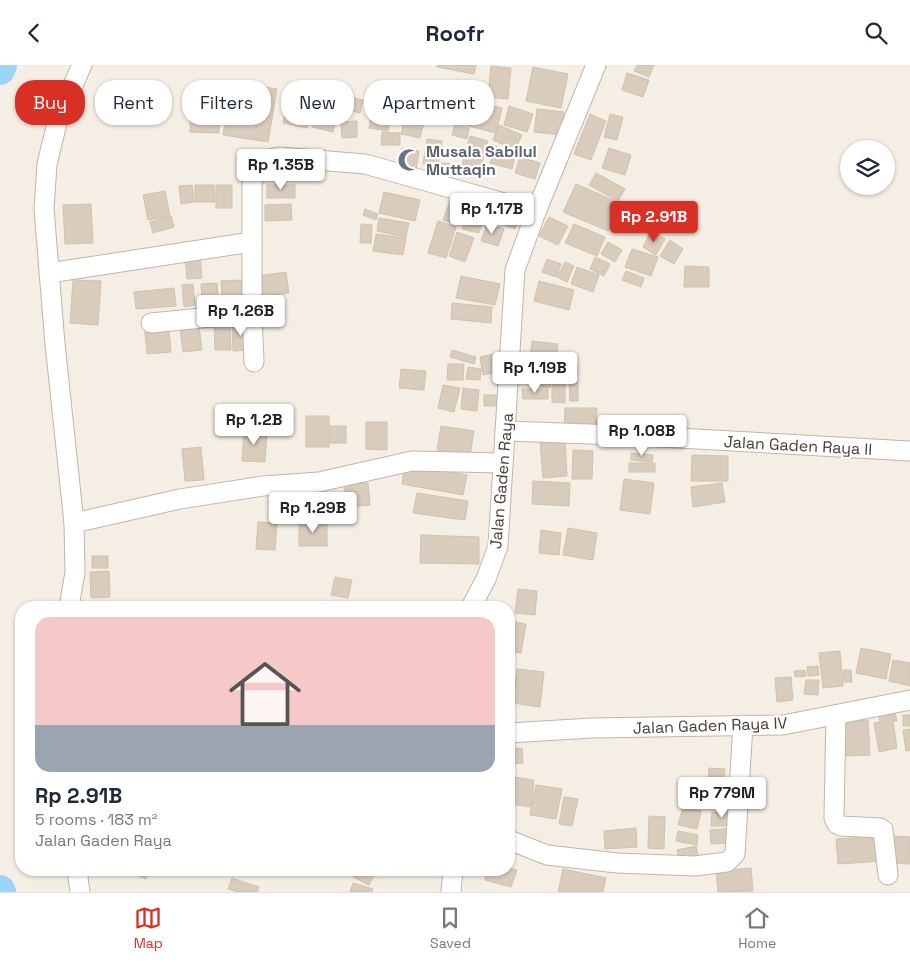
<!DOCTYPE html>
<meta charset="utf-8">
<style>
body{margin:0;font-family:"Space Grotesk",sans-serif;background:#f2f2f3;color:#1f2937;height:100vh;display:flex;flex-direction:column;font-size:19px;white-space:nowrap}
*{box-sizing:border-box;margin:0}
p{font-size:16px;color:#747a83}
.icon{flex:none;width:28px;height:28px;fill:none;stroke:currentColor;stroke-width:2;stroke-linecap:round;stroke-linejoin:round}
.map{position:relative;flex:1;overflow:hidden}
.panel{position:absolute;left:15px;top:536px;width:500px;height:275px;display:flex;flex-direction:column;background:#fff;border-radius:20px;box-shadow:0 1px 4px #0004}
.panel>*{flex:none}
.banner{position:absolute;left:15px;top:15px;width:500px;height:45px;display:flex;gap:10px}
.controls{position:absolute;left:840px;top:75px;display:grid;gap:10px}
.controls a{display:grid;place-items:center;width:55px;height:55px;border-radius:50%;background:#fff;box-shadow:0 1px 4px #0004;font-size:25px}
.price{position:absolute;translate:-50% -42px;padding:0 11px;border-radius:5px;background:#fff;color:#222;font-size:16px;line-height:32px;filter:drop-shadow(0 1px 2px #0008)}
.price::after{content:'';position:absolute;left:50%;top:30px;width:15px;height:11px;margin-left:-8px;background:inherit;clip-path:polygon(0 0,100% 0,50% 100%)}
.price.current{background:#d93025;color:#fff}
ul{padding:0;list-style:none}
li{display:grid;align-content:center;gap:10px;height:265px;padding:0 20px}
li+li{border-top:1px solid #e0e1e3}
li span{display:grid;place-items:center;height:155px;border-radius:15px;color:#555}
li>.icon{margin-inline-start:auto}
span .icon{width:90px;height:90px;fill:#fffc;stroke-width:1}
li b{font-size:21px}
.chip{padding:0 18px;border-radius:20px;background:#fff;box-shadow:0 1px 4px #0004;font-size:18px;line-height:45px}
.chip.current{background:#d93025;color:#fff}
header{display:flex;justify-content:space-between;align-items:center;height:65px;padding:0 20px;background:#fff;font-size:22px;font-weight:700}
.tabs{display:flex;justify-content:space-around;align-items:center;height:70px;border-top:1px solid #e0e1e3;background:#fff;font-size:14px;color:#747a83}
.tabs a{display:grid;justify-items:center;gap:2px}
.tabs .current{color:#d93025}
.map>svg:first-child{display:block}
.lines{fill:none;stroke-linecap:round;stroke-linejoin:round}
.river{stroke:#9bd6f6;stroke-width:30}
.building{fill:#d9ccbc;stroke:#d2c1ac}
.minor-casing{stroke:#c0b6a6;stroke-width:21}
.minor{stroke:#fff;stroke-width:19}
.labels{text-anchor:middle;stroke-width:4.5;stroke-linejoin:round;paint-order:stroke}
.worship-label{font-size:16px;font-weight:bold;fill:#5b616d;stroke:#fff;text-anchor:start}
.street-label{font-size:16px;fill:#473e34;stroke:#fff}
</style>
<header><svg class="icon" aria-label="back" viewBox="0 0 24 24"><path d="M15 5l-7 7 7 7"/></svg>Roofr<svg class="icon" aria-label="search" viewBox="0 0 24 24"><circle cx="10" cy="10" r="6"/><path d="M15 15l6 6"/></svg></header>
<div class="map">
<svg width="910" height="827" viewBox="0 0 910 827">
<rect width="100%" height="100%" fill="#f4eee5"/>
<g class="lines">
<g class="river">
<polyline points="0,5 2,0"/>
<polyline points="0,825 1,827"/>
</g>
</g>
<g class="building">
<polygon points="437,0 476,0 474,9 437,2"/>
<polygon points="637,0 654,0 649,12 634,6"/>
<polygon points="491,1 511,3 508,34 488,32"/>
<polygon points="533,2 568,9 561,43 526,36"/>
<polygon points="627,8 649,15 643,32 622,25"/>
<polygon points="232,16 277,24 268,77 223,70"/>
<polygon points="370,22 395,27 391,46 366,41"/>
<polygon points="290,23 315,29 307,63 283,58"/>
<polygon points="191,25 220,26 219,68 190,67"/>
<polygon points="408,27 435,31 432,52 404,47"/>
<polygon points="320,29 340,34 333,67 312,62"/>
<polygon points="345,31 363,35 360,48 342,44"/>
<polygon points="438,32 455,34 452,57 435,55"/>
<polygon points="459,33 502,43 496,68 453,57"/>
<polygon points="509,41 533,49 527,67 504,60"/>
<polygon points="537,44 564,47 561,70 534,67"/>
<polygon points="406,48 425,53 420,73 401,69"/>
<polygon points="371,49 390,52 388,66 369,63"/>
<polygon points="590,49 606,56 591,95 574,89"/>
<polygon points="610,49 623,52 617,75 604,72"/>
<polygon points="357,56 357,72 342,73 341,57"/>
<polygon points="455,59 469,63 467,74 452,70"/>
<polygon points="499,60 522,70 515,85 493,75"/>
<polygon points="382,67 400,68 400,80 381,80"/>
<polygon points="470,71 488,76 480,104 462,100"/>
<polygon points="427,74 442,76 438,101 423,99"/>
<polygon points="494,81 516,86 512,104 490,98"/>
<polygon points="402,83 419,86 416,106 399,104"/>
<polygon points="609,83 631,90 625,110 602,103"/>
<polygon points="520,92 540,98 535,114 515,108"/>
<polygon points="442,98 452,99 450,111 440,110"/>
<polygon points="596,108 625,124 618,136 589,120"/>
<polygon points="576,119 620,138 608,166 563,147"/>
<polygon points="192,120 194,137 181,139 179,121"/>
<polygon points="195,120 214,120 215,137 195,137"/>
<rect x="216" y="120" width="16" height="23"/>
<rect x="267" y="120" width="28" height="13"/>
<polygon points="165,126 170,151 148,155 143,130"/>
<polygon points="384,127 420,135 415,156 379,148"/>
<polygon points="453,128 469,134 459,160 443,155"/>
<polygon points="472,133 488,138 479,168 462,164"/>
<polygon points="491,138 521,149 515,164 486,153"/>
<polygon points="91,139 93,178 65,179 63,140"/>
<polygon points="291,139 292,155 265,156 265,140"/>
<polygon points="365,144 378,149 376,155 363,150"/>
<polygon points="171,151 174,162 153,168 150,157"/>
<polygon points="549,152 568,161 558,180 539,171"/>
<polygon points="379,153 409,158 406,172 377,166"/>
<polygon points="438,156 456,162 446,193 428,188"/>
<polygon points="361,159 372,160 371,178 360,178"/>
<polygon points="487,159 504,164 498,181 481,176"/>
<polygon points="574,159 605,172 597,191 565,178"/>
<polygon points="651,166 665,174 656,190 643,182"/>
<polygon points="457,167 474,173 465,197 449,191"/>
<polygon points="376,169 406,173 403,190 373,186"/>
<polygon points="670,175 683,184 674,199 660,191"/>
<polygon points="608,177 622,185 615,197 601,189"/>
<polygon points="632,184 658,192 651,211 625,202"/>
<polygon points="200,189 202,213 187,214 185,190"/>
<polygon points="595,192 610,199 604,211 590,204"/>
<polygon points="547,194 561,199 556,212 542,207"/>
<polygon points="565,197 574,201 567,217 557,212"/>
<polygon points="685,201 709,202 709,222 684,222"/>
<polygon points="577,202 599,210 593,227 571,219"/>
<polygon points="626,206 644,213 641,222 622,215"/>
<polygon points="286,207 289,228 259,232 257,211"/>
<polygon points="461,211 500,219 495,240 456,233"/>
<polygon points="73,215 101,216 98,260 70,258"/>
<polygon points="242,215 243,241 223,243 221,216"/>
<polygon points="539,216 574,225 569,245 534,236"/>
<polygon points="217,218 219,246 203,247 201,219"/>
<polygon points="193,219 195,240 184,242 182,220"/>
<polygon points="174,223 176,241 136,244 134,227"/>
<polygon points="452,238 492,242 491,258 451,254"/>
<polygon points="249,259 250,285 233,286 232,260"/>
<polygon points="214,260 230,260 231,285 215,285"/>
<polygon points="199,261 202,285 183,287 180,263"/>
<polygon points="169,265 171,287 147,289 145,267"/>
<polygon points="532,276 558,279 556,296 530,293"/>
<polygon points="452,285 476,292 474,299 450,292"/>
<polygon points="499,288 503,306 483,310 480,292"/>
<polygon points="448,299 464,299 463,315 447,315"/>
<polygon points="568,299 578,299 577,313 567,313"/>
<polygon points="553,301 565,302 565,312 552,311"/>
<polygon points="468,302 481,304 480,315 466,314"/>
<polygon points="401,304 426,306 424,325 399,323"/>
<polygon points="540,304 551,305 550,323 540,322"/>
<polygon points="552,313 565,313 565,338 552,337"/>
<polygon points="569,317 578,317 578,336 570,336"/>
<polygon points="443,320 460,323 454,347 438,343"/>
<polygon points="463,323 479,325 477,346 461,344"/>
<polygon points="522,324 548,324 548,334 523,334"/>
<rect x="484" y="330" width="16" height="11"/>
<polygon points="565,343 597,343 596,367 564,367"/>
<rect x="306" y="351" width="23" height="31"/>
<polygon points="366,357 387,357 387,385 366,384"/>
<rect x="330" y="361" width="16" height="17"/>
<polygon points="441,361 474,366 470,390 437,385"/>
<polygon points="244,364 267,365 265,397 242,396"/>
<polygon points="565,375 567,411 543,413 540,377"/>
<polygon points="201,382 204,415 185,416 182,384"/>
<polygon points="573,385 593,386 592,414 572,414"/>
<polygon points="631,388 653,390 652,397 631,395"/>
<polygon points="692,390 728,391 728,416 691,416"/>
<rect x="629" y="398" width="26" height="9"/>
<polygon points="405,399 467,410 463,430 402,419"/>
<polygon points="624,414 654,418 650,449 620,445"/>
<polygon points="533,416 570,418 569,441 532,439"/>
<polygon points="368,418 370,440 346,442 344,420"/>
<polygon points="722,418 725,437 693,442 691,422"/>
<polygon points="417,428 468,436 465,455 413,448"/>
<polygon points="300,438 324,439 324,451 299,450"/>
<polygon points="258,457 277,458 275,485 256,484"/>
<rect x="299" y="457" width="28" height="24"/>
<polygon points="568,463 597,468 593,495 563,490"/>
<polygon points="541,465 561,468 559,490 539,488"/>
<polygon points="421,470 479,472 479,499 420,498"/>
<rect x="92" y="491" width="16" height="12"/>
<polygon points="109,506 110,532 91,533 90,507"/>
<polygon points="335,512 352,515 348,533 331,530"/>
<polygon points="518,524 537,526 535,550 515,548"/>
<polygon points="511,556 526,559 521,588 509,586 509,571"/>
<polygon points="861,583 891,589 886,614 856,608"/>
<polygon points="840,586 843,621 823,623 819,588"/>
<polygon points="893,595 910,598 910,621 889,616"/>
<polygon points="818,601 819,610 808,611 807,602"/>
<polygon points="517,604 544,607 540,642 513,638"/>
<polygon points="805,605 806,611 795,612 794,606"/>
<polygon points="843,605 851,605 852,617 844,617"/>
<polygon points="791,612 793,635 777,637 775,613"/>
<polygon points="806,615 819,615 818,630 804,629"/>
<polygon points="895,648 897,656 893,656 897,683 879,687 874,658 880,657 879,650"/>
<rect x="903" y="650" width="7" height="11"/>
<polygon points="868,655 870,690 846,691 844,657"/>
<polygon points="910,664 910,685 906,686 903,665"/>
<polygon points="522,683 523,698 509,699 509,684"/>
<polygon points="709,703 725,704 724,721 708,720"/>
<polygon points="513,712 534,715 531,742 510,739"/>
<polygon points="536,720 562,724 556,754 530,750"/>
<polygon points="712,722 734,723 734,740 712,739"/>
<polygon points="564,732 578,734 572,761 559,759"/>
<polygon points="683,742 701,746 697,764 678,760"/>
<polygon points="712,747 733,748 733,761 711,761"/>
<polygon points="649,751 665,752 664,784 648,783"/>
<polygon points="636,763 637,782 605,784 604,766"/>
<polygon points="734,763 735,778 711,779 710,765"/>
<polygon points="678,766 698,770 697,780 676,776"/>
<polygon points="881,771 883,796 838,799 836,774"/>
<polygon points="892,771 910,772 910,799 890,798"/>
<polygon points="696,781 699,794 680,798 677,785"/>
<polygon points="509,803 517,805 511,822 485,815 488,805 509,805"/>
<polygon points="751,803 753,826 718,827 716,806"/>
<polygon points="563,804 606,813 603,827 558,827"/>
<polygon points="130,805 150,805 146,814 129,807"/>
<polygon points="357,805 377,805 369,820 353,812"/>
<polygon points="232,813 259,822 257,827 238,827 228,824"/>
<polygon points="353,818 373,824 372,827 350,827"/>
</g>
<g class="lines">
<defs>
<g id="minor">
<polyline points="49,208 252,177"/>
<polyline points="151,258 252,248"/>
<polyline points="254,297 252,248 252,119 256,104 264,96 279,92 365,99 536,147"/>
<polyline points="505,366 642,371 910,386"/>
<polyline points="74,458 180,434 263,421 319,417 412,396 502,398"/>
<polyline points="69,542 75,507 74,458 55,279 44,144 47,99 58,54 82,0"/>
<polyline points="471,542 486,514 498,481 515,205 536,147 596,0"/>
<polyline points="836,650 834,753 837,759 841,761 880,763 883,765 888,810"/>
<polyline points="509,668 592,663 783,660 910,635"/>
<polyline points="509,775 547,790 617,798 695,801 727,797 735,789 743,660"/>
<polyline points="77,805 80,827"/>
<polyline points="451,827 453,805"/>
</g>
</defs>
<use href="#minor" class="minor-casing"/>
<use href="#minor" class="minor"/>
</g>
<defs>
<symbol id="mosque-bare" viewBox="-9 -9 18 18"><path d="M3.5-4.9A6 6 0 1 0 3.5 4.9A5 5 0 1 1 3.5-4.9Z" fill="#6b7280" stroke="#fff" stroke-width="2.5" paint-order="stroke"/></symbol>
</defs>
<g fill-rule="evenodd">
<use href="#mosque-bare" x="393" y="79" width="32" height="32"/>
</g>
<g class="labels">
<g class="worship-label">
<text x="426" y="92">Musala Sabilul<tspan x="426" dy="18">Muttaqin</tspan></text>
</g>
<g class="street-label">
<text transform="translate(798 380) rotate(3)" y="6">Jalan Gaden Raya II</text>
<text transform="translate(501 416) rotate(-85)" y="6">Jalan Gaden Raya</text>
<text transform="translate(710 660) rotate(-2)" y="6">Jalan Gaden Raya IV</text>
</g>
</g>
</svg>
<div class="controls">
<a><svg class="icon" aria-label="layers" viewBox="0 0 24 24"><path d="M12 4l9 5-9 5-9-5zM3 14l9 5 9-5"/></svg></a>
</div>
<b class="price" style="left:281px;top:126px">Rp 1.35B</b>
<b class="price" style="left:492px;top:170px">Rp 1.17B</b>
<b class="price current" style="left:654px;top:178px">Rp 2.91B</b>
<b class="price" style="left:241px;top:272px">Rp 1.26B</b>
<b class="price" style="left:535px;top:329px">Rp 1.19B</b>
<b class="price" style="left:254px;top:381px">Rp 1.2B</b>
<b class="price" style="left:642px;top:392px">Rp 1.08B</b>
<b class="price" style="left:313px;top:469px">Rp 1.29B</b>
<b class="price" style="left:722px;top:754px">Rp 779M</b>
<div class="banner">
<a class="chip current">Buy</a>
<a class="chip">Rent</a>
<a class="chip">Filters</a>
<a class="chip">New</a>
<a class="chip">Apartment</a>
</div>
<section class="panel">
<ul>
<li><span style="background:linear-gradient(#f6c9c9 70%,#9aa5b1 0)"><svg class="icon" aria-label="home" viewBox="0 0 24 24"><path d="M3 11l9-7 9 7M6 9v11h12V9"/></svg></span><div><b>Rp 2.91B</b><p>5 rooms · 183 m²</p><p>Jalan Gaden Raya</p></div></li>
</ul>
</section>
</div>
<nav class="tabs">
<a class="current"><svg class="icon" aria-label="map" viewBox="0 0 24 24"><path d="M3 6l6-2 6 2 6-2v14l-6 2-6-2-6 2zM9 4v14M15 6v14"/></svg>Map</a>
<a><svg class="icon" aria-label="saved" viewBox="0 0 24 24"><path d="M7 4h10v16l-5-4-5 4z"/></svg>Saved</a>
<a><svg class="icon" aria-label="home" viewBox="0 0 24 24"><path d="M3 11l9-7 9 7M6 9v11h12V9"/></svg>Home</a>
</nav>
